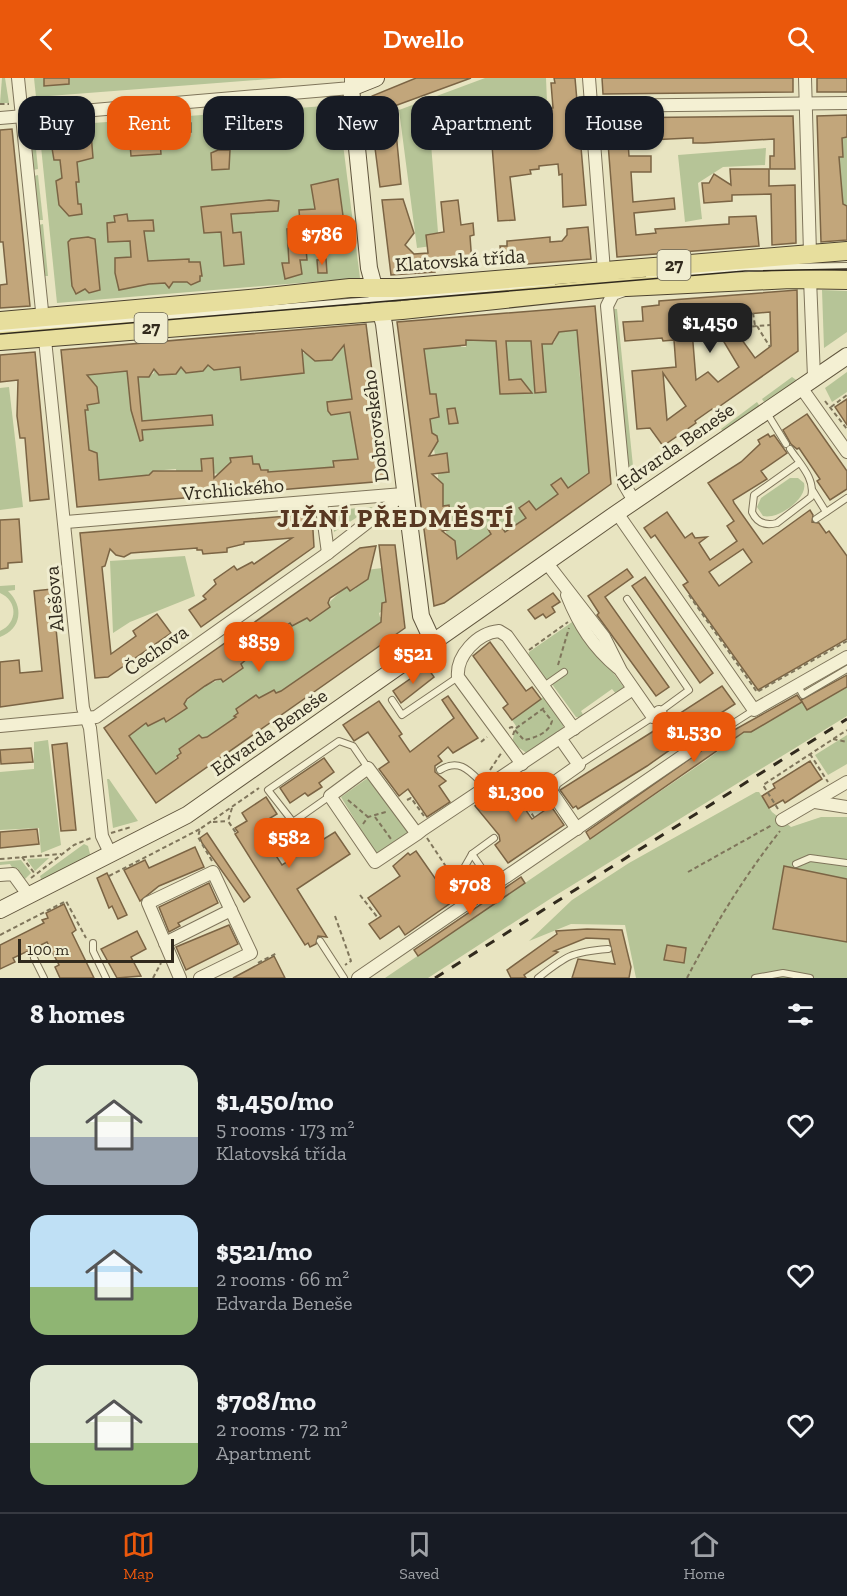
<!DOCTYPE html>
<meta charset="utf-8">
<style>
body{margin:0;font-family:"Zilla Slab",serif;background:#242831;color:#f1f3f6;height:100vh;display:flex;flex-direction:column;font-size:22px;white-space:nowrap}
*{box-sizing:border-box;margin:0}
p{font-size:20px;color:#9ea1a6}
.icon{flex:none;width:33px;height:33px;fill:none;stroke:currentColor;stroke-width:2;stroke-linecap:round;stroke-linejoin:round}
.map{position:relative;height:900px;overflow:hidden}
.details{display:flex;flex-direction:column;background:#171b24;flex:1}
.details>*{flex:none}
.guide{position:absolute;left:18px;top:18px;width:812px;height:54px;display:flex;gap:12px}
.scale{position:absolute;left:18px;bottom:15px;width:156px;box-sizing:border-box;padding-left:6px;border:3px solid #312a1d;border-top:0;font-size:16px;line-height:21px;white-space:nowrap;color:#312a1d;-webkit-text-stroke:4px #f0edd0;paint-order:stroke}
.price{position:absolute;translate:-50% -51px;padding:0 14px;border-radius:12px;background:#ea580c;color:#fff;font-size:20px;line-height:39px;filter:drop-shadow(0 2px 3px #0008)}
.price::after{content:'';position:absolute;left:50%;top:36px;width:18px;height:14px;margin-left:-9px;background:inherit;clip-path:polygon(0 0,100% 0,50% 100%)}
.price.current{background:#222;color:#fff}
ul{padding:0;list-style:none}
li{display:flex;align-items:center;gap:18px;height:150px;padding:0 30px}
li span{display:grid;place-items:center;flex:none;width:168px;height:120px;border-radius:18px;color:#555}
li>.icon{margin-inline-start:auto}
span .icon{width:72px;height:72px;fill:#fffc;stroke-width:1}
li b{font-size:26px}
h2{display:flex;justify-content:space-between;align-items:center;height:72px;padding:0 30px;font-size:26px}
.chip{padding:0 21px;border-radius:18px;background:#171b24;box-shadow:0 2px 4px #0004;font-size:21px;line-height:54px}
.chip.current{background:#ea580c;color:#fff}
header{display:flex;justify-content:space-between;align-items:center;height:78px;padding:0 30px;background:#ea580c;color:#fff;font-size:27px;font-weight:600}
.dock{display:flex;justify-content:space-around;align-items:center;height:84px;border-top:2px solid #363941;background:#171b24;font-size:16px;color:#9ea1a6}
.dock a{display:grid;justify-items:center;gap:3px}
.dock .current{color:#ea580c}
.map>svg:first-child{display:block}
.green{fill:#b6c497}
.building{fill:#c2a67b;stroke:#7b6444;stroke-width:1.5;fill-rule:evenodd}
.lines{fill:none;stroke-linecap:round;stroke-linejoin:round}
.street-tunnel{stroke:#c3bfa0;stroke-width:12;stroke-dasharray:12 6;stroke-linecap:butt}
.lane-casing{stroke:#7f755b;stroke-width:8}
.street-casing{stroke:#7f755b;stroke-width:14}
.secondary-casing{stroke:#61563e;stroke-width:18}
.primary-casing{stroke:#4d432f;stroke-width:20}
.path{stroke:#7f755b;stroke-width:2;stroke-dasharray:4.5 3;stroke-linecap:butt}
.lane{stroke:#f4f0d3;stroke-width:6}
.street{stroke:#f4f0d3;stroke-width:12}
.secondary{stroke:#f4f0d3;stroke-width:16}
.primary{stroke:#e7de9d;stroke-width:18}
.tram{stroke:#312a1d;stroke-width:1.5}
.rail{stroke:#312a1d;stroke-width:3;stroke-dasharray:10 10;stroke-linecap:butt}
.labels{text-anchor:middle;stroke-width:6;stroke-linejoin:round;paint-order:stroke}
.shield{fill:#f0edd0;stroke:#6a6453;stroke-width:1.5}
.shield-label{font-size:18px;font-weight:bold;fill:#312a1d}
.street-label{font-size:20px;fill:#312a1d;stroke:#f0edd0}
.district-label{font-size:26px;font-weight:bold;letter-spacing:1.5px;fill:#583822;stroke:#f0edd0}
</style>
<header><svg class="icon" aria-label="back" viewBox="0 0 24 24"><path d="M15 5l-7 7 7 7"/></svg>Dwello<svg class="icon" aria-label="search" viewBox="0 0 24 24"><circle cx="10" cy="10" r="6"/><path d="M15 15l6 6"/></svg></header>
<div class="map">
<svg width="847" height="900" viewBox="0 0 847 900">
<rect width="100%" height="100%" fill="#e8e4c1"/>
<g class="green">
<polygon points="2,0 5,0 9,25 0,25"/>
<polygon points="34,0 283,0 36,19"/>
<polygon points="485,0 546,0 547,24 488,39 477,49 430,53 439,167 417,170 399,32"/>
<polygon points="338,27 360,200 57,225 39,49"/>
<polygon points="34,51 38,91 33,92 29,52"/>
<polygon points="847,59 847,148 836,144 841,99 837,98 839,79 843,79 840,60"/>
<polygon points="766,70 765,87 723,89 698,105 702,141 685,144 678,77"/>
<polygon points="38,97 43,142 38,142 34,98"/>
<polygon points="43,146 48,198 44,198 39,147"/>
<polygon points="822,212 847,213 847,254 824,270"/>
<polygon points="614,231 617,231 634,398 629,408"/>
<polygon points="578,248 579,289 589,395 570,412 561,400 551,406 558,416 536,433 528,423 519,429 527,442 505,454 488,451 497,463 480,464 461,478 465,484 458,488 445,451 452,451 449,427 442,429 443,406 438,402 438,395 446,375 435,377 429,341 439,338 436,316 424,317 424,301 428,300 426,286 422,286 425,260 435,270 446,269 446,259 460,262 461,269 466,269 466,262 493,263 493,258 522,263 526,263 527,259 546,266 554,265 559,254"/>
<polygon points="342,266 345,267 351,318 355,318 351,342 354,358 359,358 362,373 355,392 354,381 334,383 334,389 268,394 268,392 253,389 252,378 231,380 231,390 225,389 222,396 187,394 177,401 176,391 152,393 153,403 98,406 97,375 89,372 85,332 87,327 98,325 97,308 86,309 85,295 127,293 132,300 148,299 154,295 153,285 158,285 158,297 166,296 185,282 186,295 193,294 193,288 195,288 195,294 203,293 202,281 223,287 223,291 240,289 241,301 257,300 298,276 305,275 305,272 314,271 315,283 321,283 321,280 342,270"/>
<polygon points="847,294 847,314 832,324 825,310"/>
<polygon points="792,299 799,304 766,327 762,321"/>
<polygon points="9,309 23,429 0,432 0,310"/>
<polygon points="757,324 761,330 725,356 721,351"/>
<path d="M790,400H798L804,405C808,421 777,442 763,438L757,429L761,420Z"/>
<polygon points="373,429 334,454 333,432"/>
<polygon points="185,478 195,518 130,544 113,555 110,483"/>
<polygon points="382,490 385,524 382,525 383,533 379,535 380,539 386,541 281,613 276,615 274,612 259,620 256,617 236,631 238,635 234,637 235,640 207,659 202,660 199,657 178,671 181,675 169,687 170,690 153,705 121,660 140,646 142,648 146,645 148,648 164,640 167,644 186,630 184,626 203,606 205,608 221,601 223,604 243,590 241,586 255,568 290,545 292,547 307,540 310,543 340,514 338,510 344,505 351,513 356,510 353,506 360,501 363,504 368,501 366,492"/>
<path d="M15,507V512L8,513C24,528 22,551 0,559V553C18,545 18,523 0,515V508Z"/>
<polygon points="575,542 625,611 617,617 612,611 581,633 585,640 576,639 549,602 543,601 528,579 529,574"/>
<polygon points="847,608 847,638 553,819 428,900 385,900 705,683 744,654 751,654 802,624 807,631"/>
<polygon points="543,619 550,622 564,645 562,653 528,676 512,665 516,648 512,642"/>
<polygon points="847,657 847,686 828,697 815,677"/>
<polygon points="48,662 61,767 41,775 39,750 0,752 0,694 34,691 34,664"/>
<polygon points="369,699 413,755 377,778 341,719"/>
<polygon points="107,701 109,701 138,743 113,750"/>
<polygon points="756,714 759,714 772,734 791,749 821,739 847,739 847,900 636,900 625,847 571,846 529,863 572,822 629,785"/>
<polygon points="84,766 88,768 91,780 42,804 40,798"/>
<polygon points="49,780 35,793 27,782 28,781"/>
<polygon points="21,782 31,795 25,801 17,790 13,791 10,786 0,787 0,784"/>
</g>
<g class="building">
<polygon points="44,0 69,0 69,6 44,8"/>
<polygon points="416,0 471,0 389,30 391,55 396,54 401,106 380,109 369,23 372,18"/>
<polygon points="554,0 575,0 586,127 563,129 562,96 559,97 558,86 539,88 539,91 530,92 531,96 510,99 515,142 498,143 490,42 553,30 551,5 555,5"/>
<polygon points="602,0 793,0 793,14 603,16"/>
<rect x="817" y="0" width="30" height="14"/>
<polygon points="847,37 847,59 842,60 843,79 839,79 843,126 847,128 847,162 821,164 817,38"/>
<polygon points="793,38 795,91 770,91 770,78 774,78 774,61 704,65 693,65 693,60 690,60 628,63 629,78 651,78 651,94 631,94 633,124 674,120 675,131 634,135 636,157 656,155 655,151 729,146 729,139 756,138 759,168 617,179 606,40"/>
<polygon points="272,42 275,45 277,66 258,68 258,49 250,43"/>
<polygon points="191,45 191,54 177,55 177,46"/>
<polygon points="12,51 30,228 0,230 0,207 7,206 3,164 0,164 0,52"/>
<polygon points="159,51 161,76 131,78 129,54"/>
<polygon points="68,55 91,55 93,80 77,84 79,104 76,104 78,126 81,126 82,136 69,138 59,127 56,103 62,100 60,82 54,82 51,64 54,58"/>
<polygon points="218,72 230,72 229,91 212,92 211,75"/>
<polygon points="730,91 769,91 769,108 795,107 796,165 772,167 771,116 732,117 732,123 704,125 702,105 709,105 714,96 731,107"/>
<polygon points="338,101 347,167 329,169 325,141 300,144 299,132 315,131 311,107"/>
<polygon points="403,121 414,155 405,167 414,176 428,175 426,157 444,154 441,124 458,122 461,147 473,145 474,157 470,158 472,186 435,191 435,194 391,197 382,122"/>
<polygon points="269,122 279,123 278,133 231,136 233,155 241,154 244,186 224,188 221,154 204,155 201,129"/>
<polygon points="127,136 128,143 153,142 154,153 144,153 148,183 189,181 189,184 200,184 202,198 200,198 200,203 191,207 187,204 173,204 169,210 165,205 149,206 119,212 115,195 115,180 131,179 130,163 108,164 107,145 115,144 114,138"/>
<polygon points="304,149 307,182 300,182 302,196 285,201 282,185 289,185 287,151"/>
<polygon points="588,149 591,181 502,188 500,168 507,168 507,163 550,159 550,164 562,163 567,157 567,151"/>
<polygon points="88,159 95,161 100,212 89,215 85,211 76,216 72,208 68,164 71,161"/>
<polygon points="326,181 327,195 318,195 317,182"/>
<path d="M797,212L798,273L713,333L712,331L695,343L696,345L663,368L650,350L637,351L632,293L676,289L674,262L663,263L662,260L625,263L623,244L643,243L642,229L659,227V223ZM770,234L771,268L755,280L737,255L724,264L739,289L718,304L708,294L696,302L691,240L717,238L718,247L738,245L737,237ZM663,295L686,328L667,342Z"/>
<path d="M595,228L611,406L444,525L434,528L397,244ZM577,252L589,395L568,410L561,400L551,407L558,416L536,432L529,423L519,430L526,440L505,454L498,444L488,451L491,456L457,481L455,463L442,453L452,451L449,427L443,428V406L432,396L449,394L447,375L429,378L438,363L437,358L432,355L430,341L439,339L436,316H430L424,271L466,267V262L496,263L500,316L532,315L521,301L509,302L506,263H531L535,315L546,314L542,266H552L559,254Z"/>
<path d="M366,246L386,403L77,429L61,272ZM344,267L352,321L327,324L328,333L331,337L350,334L358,381L333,383L334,389L268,394V392H261L259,386H253L252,378L230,380L231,384L214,400L213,380L201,381L202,393H153L149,397L99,402L97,375L89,372L85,332H88L87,327L99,325L97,309L87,297L127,293L131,332L140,363L143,362L142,352L213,347L212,337L142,343L138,299H149L154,291L159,297L176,296L181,289L186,295L203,293L208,287L214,292L240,289L241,302L304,295L302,272L315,283L332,282Z"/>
<polygon points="35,274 49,421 30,423 25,360 20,360 17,338 18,302 0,304 0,277"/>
<polygon points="847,321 847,347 835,329"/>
<polygon points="455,330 458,345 449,346 447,331"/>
<polygon points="807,336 847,393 847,411 830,422 817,403 820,401 799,370 797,371 791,366 783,352"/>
<path d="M768,356L770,359L774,357L787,375L761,393L767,401L733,422L734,425L763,466L810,432L813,437L812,444L819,445L826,455L829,453L847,478V561L758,612L683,507L688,504L655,457L651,460L644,450L667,434L685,460L692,455L695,460L707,459L699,465L710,482L737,463L727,448L734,443L708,405L741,384L760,366L758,362ZM743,471L752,484L719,508L709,494Z"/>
<polygon points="312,436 314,469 201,549 189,532 206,521 203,518 216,506 214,502 234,488 237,492 252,484 254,486 292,460 244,464 244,466 227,470 227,474 203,476 202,472 197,472 197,470 131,475 124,479 116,477 110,471 105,488 102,489 111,576 136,558 133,553 157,536 171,555 108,599 95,600 80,455"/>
<polygon points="19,441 22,484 8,485 8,490 0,491 0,442"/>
<polygon points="379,467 395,467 405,550 156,725 104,650 360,470 376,468 368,501 350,513 347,509 330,520 328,525 330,529 310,543 307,540 292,548 290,545 255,568 252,572 254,575 241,586 243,590 223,604 221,601 215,602 205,608 187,621 184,626 187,630 166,644 164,640 148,648 146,645 129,658 156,696 178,680 177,678 181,675 179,671 199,657 202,660 207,659 236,639 234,638 238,635 236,631 256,617 259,620 274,612 276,615 281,613 381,544 382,525 386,524"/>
<polygon points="627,491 633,499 605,519 669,609 656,618 597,537 599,535 588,518"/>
<polygon points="645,499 713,595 700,605 632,508"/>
<polygon points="52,511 63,620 0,629 0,584 19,582 20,595 42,593 34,513"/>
<polygon points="553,515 560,524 552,529 555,534 546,540 543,536 535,541 528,532"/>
<polygon points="490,564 526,613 532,609 541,621 512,642 503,630 508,626 473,578"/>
<polygon points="427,589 434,599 401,625 393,613"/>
<polygon points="847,597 847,609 807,632 801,622"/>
<polygon points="722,608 735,626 685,658 676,658 674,669 647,688 578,731 576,728 573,730 560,712 660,649 665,652 672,651 675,646 674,639"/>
<polygon points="797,617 802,624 751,654 744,654 590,761 586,754 718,661"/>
<polygon points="448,618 478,660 453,675 448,669 438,678 442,683 435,688 435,694 446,703 439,708 450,724 427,739 408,711 399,718 379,691 389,684 368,654 354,663 343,647 379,623 402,656 399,658 410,674 454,640 442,622"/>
<polygon points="67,665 76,752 61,753 52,667"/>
<polygon points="31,670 33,684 1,686 0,672"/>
<polygon points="324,680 334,694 319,705 322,709 308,718 305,715 290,725 280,710"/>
<polygon points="810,683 822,701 785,725 783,722 769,730 762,718 775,710 773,706"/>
<polygon points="507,705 532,741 551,728 564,747 508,785 495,767 500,763 499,757 475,728"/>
<polygon points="266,719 277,736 257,748 282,787 335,754 350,776 297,811 327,859 318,858 316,866 310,869 308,865 305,867 235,756 238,754 235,750 247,743 242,735"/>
<polygon points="37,751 39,766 0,770 0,754"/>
<polygon points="207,755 250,819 244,824 202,765 200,760"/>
<polygon points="195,769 204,789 159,808 140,823 124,792 145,782 149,790"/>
<polygon points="416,773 439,806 449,799 462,817 405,857 399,848 380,861 369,846 381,838 368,820 400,798 393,788 408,775 410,777"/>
<polygon points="784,788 847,801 847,864 773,851"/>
<polygon points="107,795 127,837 118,841 112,828 109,830 97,800"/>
<polygon points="521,799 525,805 418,878 414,872"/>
<polygon points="209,805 218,825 178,845 180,848 169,854 159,829"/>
<polygon points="64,826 76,852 72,855 94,900 60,900 55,889 59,887 47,864 13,880 15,884 0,891 0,867 44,845 42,842 48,840 46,835"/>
<polygon points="229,847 238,866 186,892 176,869"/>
<polygon points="587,851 622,852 631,889 629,900 572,900 578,881 615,886 609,861 586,860 554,873 558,874 524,897 526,900 511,900 507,892 557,856 556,853"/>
<polygon points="137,853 146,871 131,879 141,898 117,900 101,871"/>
<polygon points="667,867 686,870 684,885 664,882"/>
<polygon points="274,878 285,900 233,900 248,892"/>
</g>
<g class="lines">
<polyline class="street-tunnel" points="667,644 681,665"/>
<defs>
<g id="lane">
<polyline points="649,199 772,189 847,188"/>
<polyline points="0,253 552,207"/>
<polyline points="767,335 786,366"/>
<path d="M790,371C799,385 816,401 811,419L777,445C766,448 757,445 752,434L754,417L799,385"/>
<polyline points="813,413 826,434"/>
<polyline points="816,441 847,420"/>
<polyline points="627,521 689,612 659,634"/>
<polyline points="544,608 564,594"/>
<polyline points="798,608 803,617 847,591"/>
<polyline points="392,622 402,637 458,599"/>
<polyline points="687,675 754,632"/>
<polyline points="579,687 653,639"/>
<path d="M440,692C461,679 471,695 486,709"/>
<polyline points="330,718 293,744 268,712 339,663 353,668 368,690"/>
<polyline points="472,776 494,808"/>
<polyline points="796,786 810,780 847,785"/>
<polyline points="454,797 464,790 472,776 494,760"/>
<polyline points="320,863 344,900"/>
<polyline points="93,865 93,873 106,900"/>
<polyline points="34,880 44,900"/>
<path d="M538,900C566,878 571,874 608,871"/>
<polyline points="755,900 783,895 810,900"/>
</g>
<g id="street">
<polyline points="18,0 83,630 90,650 102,758 111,777"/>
<polyline points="589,0 604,193"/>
<polyline points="805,0 810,175"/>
<polyline points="592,28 847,25"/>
<polyline points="0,40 351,10 351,0"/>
<polyline points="810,201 814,299"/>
<polyline points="624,212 613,216 607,228 624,406 634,423"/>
<polyline points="800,308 847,374"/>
<polyline points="321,423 328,475"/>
<polyline points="617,435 754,632 847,579"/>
<polyline points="66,444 403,416"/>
<polyline points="546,484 604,559 621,593 653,639 659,634 667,644"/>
<path d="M567,517C579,547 593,569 618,590"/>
<polyline points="0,648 96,639 328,475 404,416"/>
<polyline points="560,660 579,687 555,704 551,713 577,751"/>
<path d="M522,686L458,599C456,578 477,555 499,553L507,558L574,651"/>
<polyline points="815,724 847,729"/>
<polyline points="782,742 847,704"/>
<polyline points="417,756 368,690 330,718 375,784 417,756 422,752 633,611"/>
<polyline points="0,797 13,796 29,818"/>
<polyline points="165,865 231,832"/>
<polyline points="180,900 148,825 213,794 251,875 200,900"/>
<polyline points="358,900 687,675 681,665"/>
</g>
<g id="secondary">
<polyline points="376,0 351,10 369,190 384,246 421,538 433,564"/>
<polyline points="0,832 187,737 617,435 847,278"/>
</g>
<g id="primary">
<polyline points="0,243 249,221 350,210 400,210 847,173"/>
<polyline points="0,263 402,232 606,210 791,201 847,202"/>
</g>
</defs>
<use href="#lane" class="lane-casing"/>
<use href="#street" class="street-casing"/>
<use href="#secondary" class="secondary-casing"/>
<use href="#primary" class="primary-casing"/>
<g class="path">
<polyline points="0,26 9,26"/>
<polyline points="753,235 755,248"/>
<polyline points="697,240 698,253 770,247"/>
<polyline points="757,248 770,269"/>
<polyline points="825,323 847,351"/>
<polyline points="831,329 847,317"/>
<polyline points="689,517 757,614 847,563"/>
<polyline points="529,572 568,544"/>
<polyline points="558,587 569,550"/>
<path d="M509,650L512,649L524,662C535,660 549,655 552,643L543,632"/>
<polyline points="513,657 515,651 544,630"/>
<polyline points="833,661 847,664"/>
<polyline points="481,664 487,659"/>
<polyline points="810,676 828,704"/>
<polyline points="490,692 502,674"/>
<polyline points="510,705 534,739"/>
<polyline points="514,712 536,713 543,725"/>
<polyline points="348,722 368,739"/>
<polyline points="407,722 411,720 424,738"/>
<polyline points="523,723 547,726"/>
<polyline points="232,730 228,743 236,755"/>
<polyline points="778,731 763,707 847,652"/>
<polyline points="375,739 391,761"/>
<polyline points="213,744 228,743"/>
<polyline points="363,746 368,739 386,734"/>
<polyline points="111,755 131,749"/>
<polyline points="427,760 449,793"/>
<polyline points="22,779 35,796"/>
<polyline points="0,781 61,776"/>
<polyline points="212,783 198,759 200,751 259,710"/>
<polyline points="688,794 772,747"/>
<polyline points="109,798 200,751"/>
<polyline points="31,800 74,767 91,760"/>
<polyline points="457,805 464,815"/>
<polyline points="360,817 378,840"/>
<polyline points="335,838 351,883 345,887"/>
<polyline points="0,857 66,823 86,860"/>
<polyline points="258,885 277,875"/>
<polyline points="153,900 161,885"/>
<path d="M687,900C714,848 743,800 780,753"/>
</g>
<use href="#lane" class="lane"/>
<use href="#street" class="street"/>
<use href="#secondary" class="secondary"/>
<use href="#primary" class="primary"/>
<polyline class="tram" points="0,256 745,193 847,191"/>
<polyline class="rail" points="435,900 847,641"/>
</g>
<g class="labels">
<g class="shield">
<rect x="657.5" y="172" width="33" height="30" rx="4.5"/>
<rect x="134.5" y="235" width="33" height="30" rx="4.5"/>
</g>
<g class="shield-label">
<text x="674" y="193">27</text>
<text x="151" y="256">27</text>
</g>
<g class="street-label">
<text transform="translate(460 182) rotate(-4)" y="7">Klatovská třída</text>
<text transform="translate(375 348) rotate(-97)" y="7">Dobrovského</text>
<text transform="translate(676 368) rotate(-35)" y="7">Edvarda Beneše</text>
<text transform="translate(233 411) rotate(-5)" y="7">Vrchlického</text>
<text transform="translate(54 521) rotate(-95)" y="7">Alešova</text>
<text transform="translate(156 572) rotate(-35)" y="7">Čechova</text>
<text transform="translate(269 654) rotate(-35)" y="7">Edvarda Beneše</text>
</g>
<g class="district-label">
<text x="396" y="449">JIŽNÍ PŘEDMĚSTÍ</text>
</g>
</g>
</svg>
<div class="scale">100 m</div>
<b class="price" style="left:322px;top:188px">$786</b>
<b class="price current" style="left:710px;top:276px">$1,450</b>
<b class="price" style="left:259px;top:595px">$859</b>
<b class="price" style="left:413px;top:607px">$521</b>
<b class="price" style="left:694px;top:685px">$1,530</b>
<b class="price" style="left:516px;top:745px">$1,300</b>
<b class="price" style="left:289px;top:791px">$582</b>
<b class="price" style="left:470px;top:838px">$708</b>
<div class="guide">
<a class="chip">Buy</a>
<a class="chip current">Rent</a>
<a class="chip">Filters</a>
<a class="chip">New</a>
<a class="chip">Apartment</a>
<a class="chip">House</a>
</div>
</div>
<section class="details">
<h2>8 homes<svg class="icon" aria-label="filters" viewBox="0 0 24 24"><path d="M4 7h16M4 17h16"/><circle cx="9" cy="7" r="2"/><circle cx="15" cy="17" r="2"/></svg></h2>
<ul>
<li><span style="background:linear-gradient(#dfe7d0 60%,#9aa5b1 0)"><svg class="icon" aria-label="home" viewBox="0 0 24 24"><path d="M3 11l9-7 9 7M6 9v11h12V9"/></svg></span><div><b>$1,450/mo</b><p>5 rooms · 173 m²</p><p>Klatovská třída</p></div><svg class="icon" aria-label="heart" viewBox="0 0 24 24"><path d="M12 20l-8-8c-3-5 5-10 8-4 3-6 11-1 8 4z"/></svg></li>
<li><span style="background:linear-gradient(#bfe0f5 60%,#8fb573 0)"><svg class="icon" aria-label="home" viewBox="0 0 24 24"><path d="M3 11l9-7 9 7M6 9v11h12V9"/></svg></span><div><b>$521/mo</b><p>2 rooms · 66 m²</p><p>Edvarda Beneše</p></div><svg class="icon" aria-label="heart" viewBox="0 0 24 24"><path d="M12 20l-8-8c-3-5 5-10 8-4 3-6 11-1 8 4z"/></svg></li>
<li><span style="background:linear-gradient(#dfe7d0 65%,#8fb573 0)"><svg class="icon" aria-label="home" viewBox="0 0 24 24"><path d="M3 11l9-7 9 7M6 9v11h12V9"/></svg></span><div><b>$708/mo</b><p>2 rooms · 72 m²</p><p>Apartment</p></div><svg class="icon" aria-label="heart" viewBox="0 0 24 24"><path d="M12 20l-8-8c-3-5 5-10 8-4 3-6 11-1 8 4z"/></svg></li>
</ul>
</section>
<nav class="dock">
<a class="current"><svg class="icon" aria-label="map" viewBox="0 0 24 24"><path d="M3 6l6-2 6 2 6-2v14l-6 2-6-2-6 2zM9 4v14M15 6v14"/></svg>Map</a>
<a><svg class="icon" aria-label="saved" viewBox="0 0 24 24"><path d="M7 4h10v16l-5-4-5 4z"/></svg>Saved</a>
<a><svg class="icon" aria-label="home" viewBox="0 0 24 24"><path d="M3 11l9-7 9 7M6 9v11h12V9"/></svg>Home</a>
</nav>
